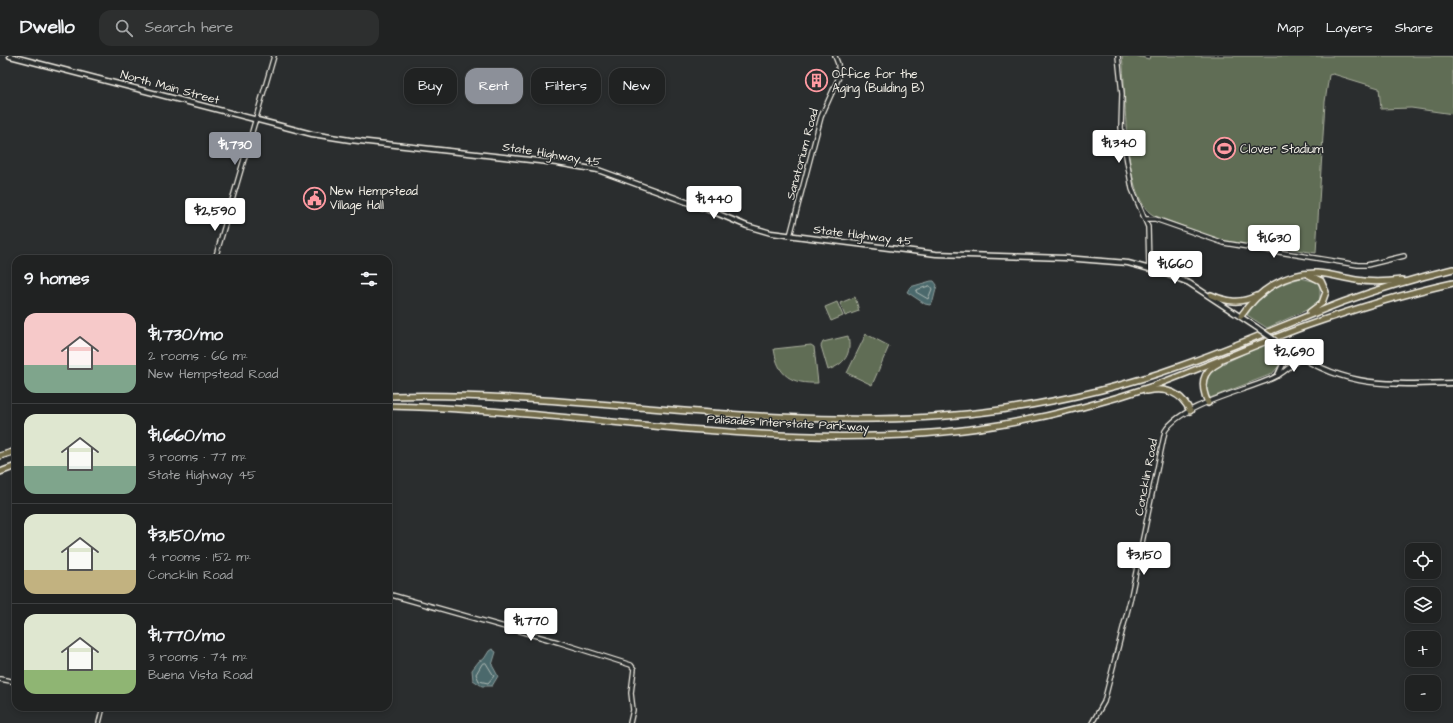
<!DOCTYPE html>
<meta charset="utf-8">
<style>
body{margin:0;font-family:"Architects Daughter",sans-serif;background:#2d2f2f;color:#f1f3f6;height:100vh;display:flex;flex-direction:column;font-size:15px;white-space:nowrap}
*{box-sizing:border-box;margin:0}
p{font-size:13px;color:#a2a4a5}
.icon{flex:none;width:22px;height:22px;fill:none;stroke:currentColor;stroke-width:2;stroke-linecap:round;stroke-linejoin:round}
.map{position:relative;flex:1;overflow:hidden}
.drawer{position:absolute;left:12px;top:199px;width:380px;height:456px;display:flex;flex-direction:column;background:#202222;border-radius:12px;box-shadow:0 2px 6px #0003,0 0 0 1px #3d3f40}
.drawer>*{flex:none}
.guide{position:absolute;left:404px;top:12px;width:380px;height:36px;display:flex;gap:8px}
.tools{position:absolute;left:1405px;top:487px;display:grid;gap:8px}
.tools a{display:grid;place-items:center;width:36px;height:36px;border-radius:8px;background:#202222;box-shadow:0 2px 6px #0003,0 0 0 1px #3d3f40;font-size:20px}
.price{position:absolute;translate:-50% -34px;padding:0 9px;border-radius:4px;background:#fff;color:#222;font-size:13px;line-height:26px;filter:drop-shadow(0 1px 2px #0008)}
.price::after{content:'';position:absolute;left:50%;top:24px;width:12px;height:9px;margin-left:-6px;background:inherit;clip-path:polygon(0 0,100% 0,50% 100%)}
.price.active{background:#8c9099;color:#fff}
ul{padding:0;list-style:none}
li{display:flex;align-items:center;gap:12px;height:100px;padding:0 12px}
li+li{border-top:1px solid #3d3f40}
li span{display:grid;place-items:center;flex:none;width:112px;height:80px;border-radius:12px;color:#555}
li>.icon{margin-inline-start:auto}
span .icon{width:48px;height:48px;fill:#fffc;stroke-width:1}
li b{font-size:17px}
h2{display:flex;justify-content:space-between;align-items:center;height:48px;padding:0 12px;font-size:17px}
.chip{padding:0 14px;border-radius:12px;background:#202222;box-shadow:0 2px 6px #0003,0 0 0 1px #3d3f40;font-size:14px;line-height:36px}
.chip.active{background:#8c9099;color:#fff}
header{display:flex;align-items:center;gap:24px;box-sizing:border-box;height:56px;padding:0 20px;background:#202222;border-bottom:1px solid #3d3f40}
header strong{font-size:19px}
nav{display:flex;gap:22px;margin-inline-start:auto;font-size:14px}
.search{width:280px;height:36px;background:#2d2f2f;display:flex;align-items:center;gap:10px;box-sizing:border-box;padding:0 14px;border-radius:12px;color:#a2a4a5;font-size:15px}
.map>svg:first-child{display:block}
.green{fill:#606d55;stroke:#aaaf9e}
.water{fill:#4b696c;stroke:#8f9f9e}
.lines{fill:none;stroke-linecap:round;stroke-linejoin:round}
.shore{stroke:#b0bbb6;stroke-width:1}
.tertiary-casing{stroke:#f4f1e8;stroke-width:6}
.secondary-casing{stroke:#f4f1e8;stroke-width:7}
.motorway-casing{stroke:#f4f1e8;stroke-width:8}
.tertiary{stroke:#2a2d2e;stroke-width:3.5}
.secondary{stroke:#2a2d2e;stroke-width:4}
.motorway{stroke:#736c4b;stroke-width:5}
.secondary-bridge-casing{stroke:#f4f1e8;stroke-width:7;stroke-linecap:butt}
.secondary-bridge{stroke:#2a2d2e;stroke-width:4}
.labels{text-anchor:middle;stroke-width:3;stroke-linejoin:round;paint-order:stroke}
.poi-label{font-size:12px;fill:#f4f1e8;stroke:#2a2d2e;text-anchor:start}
.street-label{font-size:12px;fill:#f4f1e8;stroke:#2a2d2e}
</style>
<header>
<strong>Dwello</strong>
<div class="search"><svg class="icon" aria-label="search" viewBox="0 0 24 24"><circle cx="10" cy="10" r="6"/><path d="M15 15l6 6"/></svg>Search here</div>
<nav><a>Map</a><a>Layers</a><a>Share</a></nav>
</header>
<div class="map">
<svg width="1453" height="667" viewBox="0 0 1453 667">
<rect width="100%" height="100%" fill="#2a2d2e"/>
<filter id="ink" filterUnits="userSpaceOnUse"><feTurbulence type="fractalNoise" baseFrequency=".025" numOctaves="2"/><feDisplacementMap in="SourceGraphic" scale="8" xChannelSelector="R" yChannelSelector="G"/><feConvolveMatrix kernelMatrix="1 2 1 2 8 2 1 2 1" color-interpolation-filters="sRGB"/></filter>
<g filter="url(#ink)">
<g class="green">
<path d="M1122,0H1137L1149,3L1150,0H1449L1453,1V58L1411,52L1381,53L1379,32L1333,18L1329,19L1325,46L1316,197L1253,187L1263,192L1224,186L1153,159C1121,139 1127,37 1122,0Z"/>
<path d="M1301,222L1320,227V243L1311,252L1267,272L1247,259C1261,237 1276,229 1301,222Z"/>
<polygon points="855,241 859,255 845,260 840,247"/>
<polygon points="837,246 843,260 831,265 825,251"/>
<polygon points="866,278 889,290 872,329 847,317"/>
<path d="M848,280C852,298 845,308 828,314L821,290L823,286Z"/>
<polygon points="1269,286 1279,290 1282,306 1272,318 1210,342 1204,335 1206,323 1216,311"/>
<path d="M811,289L814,291L818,327C791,328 778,320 774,293Z"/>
</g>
<g class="water">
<polygon points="931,225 934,225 937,229 933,245 930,249 925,248 907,236 910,231"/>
<polygon points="492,593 496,596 492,609 498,620 492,630 482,630 473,624 472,614 479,605 484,603 489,595"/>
</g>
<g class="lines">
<g class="shore">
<polygon points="930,230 932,233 928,243 916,236 917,234"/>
<polygon points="486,607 494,620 488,627 479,625 476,618 482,608"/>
</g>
<defs>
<g id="tertiary">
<polyline points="1118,0 1122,38 1121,72 1132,133 1148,171 1149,212"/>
<polyline points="1145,163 1155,163 1224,187 1358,209 1367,209 1404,200"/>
<polyline points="790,180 821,61 839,21 838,8 835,0"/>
<polyline points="215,203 274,0"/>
<polyline points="388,538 558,586 631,609 634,613 631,637 633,654 630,667"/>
<polyline points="0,623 16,626"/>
<polyline points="99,667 103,651"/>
<path d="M1092,667L1104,646L1130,545L1165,375C1182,348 1245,335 1273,322C1284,317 1292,309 1300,302"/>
</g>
<g id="secondary">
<polyline points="10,0 312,78 350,84 557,107 598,114 714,156 747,170 771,177 936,198 1065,202 1128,207 1161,216 1189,227 1256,271"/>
<path d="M1280,288C1343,332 1380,329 1453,327"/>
<polyline points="1278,319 1285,304 1281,288"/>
</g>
<g id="motorway">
<polyline points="1309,219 1321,225 1326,236 1322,247 1310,256"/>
<path d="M1211,239C1227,246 1240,248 1256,240"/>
<path d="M1241,260C1258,235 1285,216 1317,217C1331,218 1343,222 1356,224C1372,227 1387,226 1402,224"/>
<path d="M1146,335C1166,331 1181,336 1190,355"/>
<path d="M388,340C592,334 796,383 1000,354C1061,345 1122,331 1180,310C1235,291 1288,267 1343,246C1379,233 1416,222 1453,213"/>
<path d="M1208,347C1200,329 1201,316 1219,307"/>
<path d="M388,350C592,354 796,402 999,369C1052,360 1103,347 1153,330C1205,311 1254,289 1306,270C1354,253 1403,238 1453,227"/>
<polyline points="0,400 16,395"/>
<polyline points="0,416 16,410"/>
</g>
</defs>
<use href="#tertiary" class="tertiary-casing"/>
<use href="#secondary" class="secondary-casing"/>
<use href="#motorway" class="motorway-casing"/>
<use href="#tertiary" class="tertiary"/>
<use href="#secondary" class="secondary"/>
<use href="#motorway" class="motorway"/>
<defs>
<polyline id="secondary-bridge" points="1256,271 1280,288"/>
</defs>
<use href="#secondary-bridge" class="secondary-bridge-casing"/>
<use href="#secondary-bridge" class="secondary-bridge"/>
</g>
</g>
<defs>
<symbol id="building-ring" viewBox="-11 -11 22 22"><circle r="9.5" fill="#2a2d2e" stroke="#ff9aa2" stroke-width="1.5"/><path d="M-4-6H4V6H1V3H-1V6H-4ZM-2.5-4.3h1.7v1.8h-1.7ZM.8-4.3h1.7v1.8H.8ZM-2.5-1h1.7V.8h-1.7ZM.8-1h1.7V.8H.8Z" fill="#ff9aa2"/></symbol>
<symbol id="stadium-ring" viewBox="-11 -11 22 22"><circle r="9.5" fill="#2a2d2e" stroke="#ff9aa2" stroke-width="1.5"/><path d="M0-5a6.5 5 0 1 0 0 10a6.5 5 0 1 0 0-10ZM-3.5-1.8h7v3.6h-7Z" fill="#ff9aa2"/></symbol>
<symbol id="civic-ring" viewBox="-11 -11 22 22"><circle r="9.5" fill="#2a2d2e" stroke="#ff9aa2" stroke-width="1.5"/><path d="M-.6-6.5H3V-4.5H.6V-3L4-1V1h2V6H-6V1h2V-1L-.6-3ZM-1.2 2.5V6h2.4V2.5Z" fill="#ff9aa2"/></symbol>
</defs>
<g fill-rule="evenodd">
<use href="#building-ring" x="804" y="12" width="25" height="25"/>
<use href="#stadium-ring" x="1212" y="80" width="25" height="25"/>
<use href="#civic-ring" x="302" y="130" width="25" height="25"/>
</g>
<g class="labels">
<g class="poi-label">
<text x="832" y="22">Office for the<tspan x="832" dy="14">Aging (Building B)</tspan></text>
<text x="1240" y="97">Clover Stadium</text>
<text x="330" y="139">New Hempstead<tspan x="330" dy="14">Village Hall</tspan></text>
</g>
<g class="street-label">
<text transform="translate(170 31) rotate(15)" y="4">North Main Street</text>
<text transform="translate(552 98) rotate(9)" y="4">State Highway 45</text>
<text transform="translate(802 98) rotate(-75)" y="4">Sanatorium Road</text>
<text transform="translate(863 179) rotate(7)" y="4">State Highway 45</text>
<text transform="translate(788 367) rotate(3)" y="4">Palisades Interstate Parkway</text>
<text transform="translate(1146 421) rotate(-79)" y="4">Concklin Road</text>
</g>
</g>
</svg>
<div class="tools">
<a><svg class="icon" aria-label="locate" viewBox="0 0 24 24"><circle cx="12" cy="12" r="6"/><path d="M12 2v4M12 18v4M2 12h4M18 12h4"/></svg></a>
<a><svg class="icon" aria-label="layers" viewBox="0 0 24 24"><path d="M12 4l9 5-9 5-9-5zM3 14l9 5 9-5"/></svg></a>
<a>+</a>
<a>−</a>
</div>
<b class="price" style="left:1119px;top:108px">$1,340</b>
<b class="price active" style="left:235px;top:110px">$1,730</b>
<b class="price" style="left:714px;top:164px">$1,440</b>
<b class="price" style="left:215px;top:176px">$2,590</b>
<b class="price" style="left:1274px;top:203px">$1,630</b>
<b class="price" style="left:1175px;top:229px">$1,660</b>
<b class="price" style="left:1294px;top:317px">$2,690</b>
<b class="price" style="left:1144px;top:520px">$3,150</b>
<b class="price" style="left:531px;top:586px">$1,770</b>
<div class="guide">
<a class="chip">Buy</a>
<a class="chip active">Rent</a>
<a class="chip">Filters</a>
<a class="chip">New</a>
</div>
<section class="drawer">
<h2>9 homes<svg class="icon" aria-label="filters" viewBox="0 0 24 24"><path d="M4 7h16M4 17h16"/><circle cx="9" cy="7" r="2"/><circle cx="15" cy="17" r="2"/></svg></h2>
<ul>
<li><span style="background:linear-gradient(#f6c9c9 65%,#7fa58c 0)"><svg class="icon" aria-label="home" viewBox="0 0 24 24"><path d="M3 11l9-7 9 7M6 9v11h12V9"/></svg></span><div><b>$1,730/mo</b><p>2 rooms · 66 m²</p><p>New Hempstead Road</p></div></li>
<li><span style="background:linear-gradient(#dfe7d0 65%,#7fa58c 0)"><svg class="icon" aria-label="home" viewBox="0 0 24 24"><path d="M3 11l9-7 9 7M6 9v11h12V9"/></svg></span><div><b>$1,660/mo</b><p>3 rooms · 77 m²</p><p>State Highway 45</p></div></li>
<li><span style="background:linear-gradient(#dfe7d0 70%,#c2b280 0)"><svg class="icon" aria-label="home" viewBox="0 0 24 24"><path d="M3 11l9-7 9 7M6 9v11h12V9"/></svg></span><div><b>$3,150/mo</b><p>4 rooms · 152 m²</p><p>Concklin Road</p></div></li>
<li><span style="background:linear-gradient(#dfe7d0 70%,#8fb573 0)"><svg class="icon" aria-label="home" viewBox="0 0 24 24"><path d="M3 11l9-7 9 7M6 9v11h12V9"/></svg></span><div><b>$1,770/mo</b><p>3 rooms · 74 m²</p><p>Buena Vista Road</p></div></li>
</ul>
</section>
</div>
